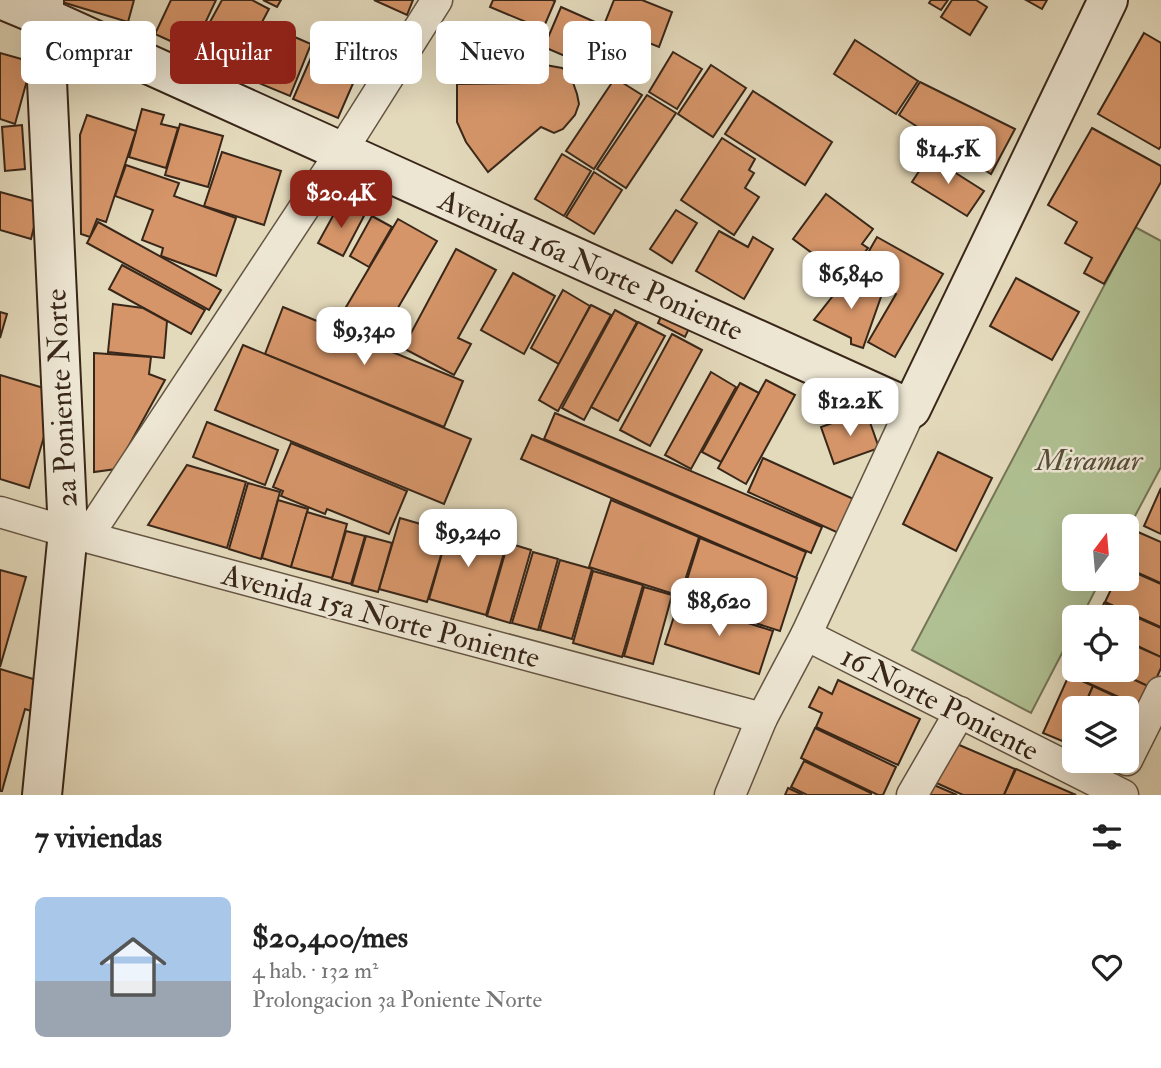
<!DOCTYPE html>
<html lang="es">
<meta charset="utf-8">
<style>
body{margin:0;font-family:"IM FELL Double Pica",serif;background:#f6f6f6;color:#222;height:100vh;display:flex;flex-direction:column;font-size:26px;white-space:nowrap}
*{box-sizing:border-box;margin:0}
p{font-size:23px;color:#767676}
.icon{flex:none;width:38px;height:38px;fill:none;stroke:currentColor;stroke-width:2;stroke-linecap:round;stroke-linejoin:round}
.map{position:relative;height:795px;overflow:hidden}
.sheet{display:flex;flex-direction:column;background:#fff;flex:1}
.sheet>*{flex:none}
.hud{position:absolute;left:21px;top:21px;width:700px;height:63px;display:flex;gap:14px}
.needle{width:46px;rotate:16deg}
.tools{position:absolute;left:1062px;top:514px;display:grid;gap:14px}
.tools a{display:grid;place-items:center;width:77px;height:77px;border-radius:10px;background:#fff;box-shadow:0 7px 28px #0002;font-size:35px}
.price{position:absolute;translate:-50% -60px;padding:0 16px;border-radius:14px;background:#fff;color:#222;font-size:23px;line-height:46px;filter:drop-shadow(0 2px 4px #0008)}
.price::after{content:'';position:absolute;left:50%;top:42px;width:21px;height:16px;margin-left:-10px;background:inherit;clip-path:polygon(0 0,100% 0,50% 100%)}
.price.selected{background:#8f2418;color:#fff}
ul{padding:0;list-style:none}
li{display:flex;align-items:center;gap:21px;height:175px;padding:0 35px}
li span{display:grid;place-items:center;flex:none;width:196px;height:140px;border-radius:10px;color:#555}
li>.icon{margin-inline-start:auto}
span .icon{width:84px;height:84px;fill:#fffc;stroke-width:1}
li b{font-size:30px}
h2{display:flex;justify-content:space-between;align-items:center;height:84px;padding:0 35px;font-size:30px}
.pill{padding:0 24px;border-radius:10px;background:#fff;box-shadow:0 7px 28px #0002;font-size:24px;line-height:63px}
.pill.selected{background:#8f2418;color:#fff}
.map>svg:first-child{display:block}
.green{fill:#b0c092;stroke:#747456;stroke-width:2}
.building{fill:#d59569;stroke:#392719;stroke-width:2}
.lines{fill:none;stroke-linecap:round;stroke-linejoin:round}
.street-casing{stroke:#645442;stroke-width:33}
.secondary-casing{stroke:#392719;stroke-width:42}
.street{stroke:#ede6d3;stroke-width:30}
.secondary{stroke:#ede6d3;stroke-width:38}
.labels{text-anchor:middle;stroke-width:5;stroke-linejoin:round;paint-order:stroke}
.street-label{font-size:30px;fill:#392719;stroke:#ede6d3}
.park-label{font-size:30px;font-style:italic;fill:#574d37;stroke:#ede6d3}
</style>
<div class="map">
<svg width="1161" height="795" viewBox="0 0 1161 795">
<rect width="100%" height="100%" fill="#e3d9bb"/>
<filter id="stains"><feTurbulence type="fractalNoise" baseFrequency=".00286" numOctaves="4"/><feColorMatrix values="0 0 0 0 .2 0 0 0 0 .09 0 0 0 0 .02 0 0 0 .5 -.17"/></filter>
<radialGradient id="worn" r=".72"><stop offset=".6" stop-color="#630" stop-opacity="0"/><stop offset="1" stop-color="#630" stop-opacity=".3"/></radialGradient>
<polygon class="green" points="1135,227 1161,241 1161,467 1127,531 1127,527 1074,527 1074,579 1101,579 1081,618 1074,618 1074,630 1031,713 912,650"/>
<g class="building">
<polygon points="62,0 134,0 128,22 62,2"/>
<polygon points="171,0 216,0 192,51 155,34"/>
<polygon points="222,0 252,0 269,9 235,73 194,51"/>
<polygon points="263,0 281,0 277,7"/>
<polygon points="374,0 413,0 407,15"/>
<polygon points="493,0 552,0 555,1 543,29 490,7"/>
<polygon points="614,0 642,0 672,12 659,47 604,25"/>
<polygon points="931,0 948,0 941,10 929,3"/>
<polygon points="952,0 976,0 987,7 970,35 941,17"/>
<polygon points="1026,0 1047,0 1042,9"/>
<polygon points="561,7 636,40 620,75 576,55 574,60 544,47"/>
<polygon points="283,32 311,44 290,96 242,76 259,37 277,45"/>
<polygon points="1144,33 1161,43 1161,146 1159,149 1098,114"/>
<polygon points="855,40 918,81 896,114 834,74"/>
<polygon points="316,46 361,65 338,118 293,99"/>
<polygon points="673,52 702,69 677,109 649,92"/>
<polygon points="0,53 32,62 15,124 0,119"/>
<polygon points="540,64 562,68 570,74 577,94 579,104 575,115 563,129 554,133 541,127 488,172 466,142 457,122 457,84 530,83 532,66"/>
<polygon points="711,65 746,88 713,137 678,114"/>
<polygon points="615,78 642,95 594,169 566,151"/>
<polygon points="920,82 1015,129 991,174 899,115"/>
<polygon points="753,91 832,142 805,185 725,134"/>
<polygon points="647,95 676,113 626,188 597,169"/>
<polygon points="142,109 164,115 161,124 178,128 166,168 129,157"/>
<polygon points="87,115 136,131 106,222 97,219 90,237 81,234 80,135"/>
<polygon points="180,124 223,136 208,187 165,175"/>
<polygon points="22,125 25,169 5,171 2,127"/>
<polygon points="1092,128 1161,166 1161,182 1104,284 1084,273 1092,258 1065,243 1077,222 1048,205"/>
<polygon points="722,138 755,159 749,170 754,173 745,188 759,197 734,235 681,200"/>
<polygon points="222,152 281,171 264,225 204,206"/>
<polygon points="562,154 591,171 564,216 535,199"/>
<polygon points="929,156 984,191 967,216 912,182"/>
<polygon points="126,165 179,183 174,196 236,218 216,276 161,256 163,248 142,240 153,210 115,196"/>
<polygon points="594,172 622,190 594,234 566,217"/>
<polygon points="0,192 40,203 31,239 0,230"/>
<polygon points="826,194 873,229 862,244 868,248 853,268 846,264 839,273 793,239"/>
<polygon points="340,203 364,216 343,256 318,243"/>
<polygon points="676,210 697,223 672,263 650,249"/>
<polygon points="372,216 392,227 369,267 350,256"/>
<polygon points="398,219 437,241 378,342 339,319"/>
<polygon points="98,222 221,290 209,310 87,243"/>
<polygon points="719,231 748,247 753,237 773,249 744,299 696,271"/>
<polygon points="877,237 943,274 895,357 868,342 896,294 857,272"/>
<polygon points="456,249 496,270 458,338 471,344 454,375 403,348"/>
<polygon points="122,265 205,310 191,334 109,289"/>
<polygon points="513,273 555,296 524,354 481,330"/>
<polygon points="847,278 882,294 863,348 851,344 851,338 814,320"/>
<polygon points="1016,278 1079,312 1052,360 990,326"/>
<polygon points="563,290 590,306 559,364 531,348"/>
<polygon points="113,304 143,308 167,321 164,358 108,352"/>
<polygon points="591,305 611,315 558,411 539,400"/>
<polygon points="666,306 693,320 685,337 658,323"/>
<polygon points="283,307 463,381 444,427 265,354"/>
<polygon points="615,310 637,322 584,420 562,408"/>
<polygon points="0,312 7,314 0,338"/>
<polygon points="638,322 665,336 618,421 591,407"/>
<polygon points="672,334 702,350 650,446 620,430"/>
<polygon points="243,345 471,439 444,504 215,410"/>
<polygon points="94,353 151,357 149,374 165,380 116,469 94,472"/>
<polygon points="711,372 736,387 691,469 665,455"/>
<polygon points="0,375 57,392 29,488 0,479"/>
<polygon points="766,380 795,395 746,484 718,468"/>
<polygon points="740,383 759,393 721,462 702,452"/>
<polygon points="866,411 879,448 834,464 821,427"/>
<polygon points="555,413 822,527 811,553 544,439"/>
<polygon points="207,422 278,450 265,485 193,457"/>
<polygon points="532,435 806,552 796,578 521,459"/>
<polygon points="291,443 407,491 389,534 327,509 325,514 281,496 283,491 273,487"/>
<polygon points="938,452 992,478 956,551 903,524"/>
<polygon points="763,458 858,501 843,535 748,492"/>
<polygon points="187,465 246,482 227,548 148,525"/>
<polygon points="248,483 280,492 261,559 229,549"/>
<polygon points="1161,488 1161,534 1144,526"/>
<polygon points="278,500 308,509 291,567 262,558"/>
<polygon points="611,500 699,537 680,596 589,567"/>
<polygon points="307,512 347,524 332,578 291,567"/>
<polygon points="400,518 448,532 427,602 379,589"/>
<polygon points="451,522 508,539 486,615 429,599"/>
<polygon points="346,531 365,536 351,584 332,579"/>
<polygon points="1138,532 1161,542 1161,583 1127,568 1127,556"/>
<polygon points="366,536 392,543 378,592 352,585"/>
<polygon points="700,538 797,578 780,631 681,599"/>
<polygon points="508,543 531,550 510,623 487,616"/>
<polygon points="533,552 558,559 538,630 512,623"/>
<polygon points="560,560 592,569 572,639 540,630"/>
<polygon points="1127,569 1161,584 1161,627 1105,602 1116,579 1127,579"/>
<polygon points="0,570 26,577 0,667"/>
<polygon points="593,571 643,585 622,657 573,643"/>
<polygon points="644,587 672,595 653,664 624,656"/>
<polygon points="679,601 773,631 759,674 665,644"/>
<polygon points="1104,603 1161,628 1161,657 1127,641 1127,618 1098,618"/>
<polygon points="1127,642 1161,657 1161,668 1152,688 1113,670 1127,670"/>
<polygon points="1074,665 1074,670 1113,670 1150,687 1141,707 1070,675"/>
<polygon points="0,669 43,682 34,712 25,709 2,791 0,791"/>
<polygon points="1069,675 1093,686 1083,709 1074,709 1074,727 1067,743 1043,733"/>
<polygon points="838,680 920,719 898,765 816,727 822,713 809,707 819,687 832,694"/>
<polygon points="1093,686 1136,706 1127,726 1127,709 1083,709"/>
<polygon points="815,728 896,767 883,795 878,795 801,758"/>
<polygon points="1074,728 1074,750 1066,746"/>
<polygon points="950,741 1015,769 1004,795 963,795 932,781"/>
<polygon points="804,761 871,793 871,795 807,795 791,787"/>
<polygon points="1016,769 1076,795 1004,795"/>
<polygon points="927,782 957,795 922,795"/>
<polygon points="788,788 803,795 785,795"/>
</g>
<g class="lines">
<defs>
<g id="street">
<polyline points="0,512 68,532 762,718"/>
<polyline points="87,537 341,152 437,0"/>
<polyline points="806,635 1123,795"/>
<polyline points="1127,760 1161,692"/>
<polyline points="730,795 762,718 806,635 911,409"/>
<polyline points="912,795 960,712"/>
</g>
<g id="secondary">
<polyline points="3,0 44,17 911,409 1108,0"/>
<polyline points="42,795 68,532 44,17 44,0"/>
</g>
</defs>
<use href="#street" class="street-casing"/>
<use href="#secondary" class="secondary-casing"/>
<use href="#street" class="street"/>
<use href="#secondary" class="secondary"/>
</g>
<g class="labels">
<g class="street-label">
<text transform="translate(591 265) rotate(24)" y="10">Avenida 16a Norte Poniente</text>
<text transform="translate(61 398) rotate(-93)" y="10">2a Poniente Norte</text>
<text transform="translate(381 616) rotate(15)" y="10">Avenida 15a Norte Poniente</text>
<text transform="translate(940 703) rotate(27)" y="10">16 Norte Poniente</text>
</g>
<g class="park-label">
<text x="1089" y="470">Miramar</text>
</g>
</g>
<rect width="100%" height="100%" filter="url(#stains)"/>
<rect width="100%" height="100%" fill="url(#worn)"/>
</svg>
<div class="tools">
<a><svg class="needle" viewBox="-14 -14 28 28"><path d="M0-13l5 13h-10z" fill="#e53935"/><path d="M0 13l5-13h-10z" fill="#767676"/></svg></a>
<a><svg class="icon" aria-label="locate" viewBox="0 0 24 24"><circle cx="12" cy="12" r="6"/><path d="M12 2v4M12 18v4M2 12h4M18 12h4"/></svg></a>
<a><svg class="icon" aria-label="layers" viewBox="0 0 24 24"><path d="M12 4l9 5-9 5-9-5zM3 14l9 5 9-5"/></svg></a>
</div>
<b class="price" style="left:948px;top:186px">$14.5K</b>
<b class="price selected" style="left:341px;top:230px">$20.4K</b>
<b class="price" style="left:851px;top:311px">$6,840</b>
<b class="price" style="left:364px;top:367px">$9,340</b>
<b class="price" style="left:850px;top:438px">$12.2K</b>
<b class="price" style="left:468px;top:569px">$9,240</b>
<b class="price" style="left:719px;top:638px">$8,620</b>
<div class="hud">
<a class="pill">Comprar</a>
<a class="pill selected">Alquilar</a>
<a class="pill">Filtros</a>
<a class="pill">Nuevo</a>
<a class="pill">Piso</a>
</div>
</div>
<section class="sheet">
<h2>7 viviendas<svg class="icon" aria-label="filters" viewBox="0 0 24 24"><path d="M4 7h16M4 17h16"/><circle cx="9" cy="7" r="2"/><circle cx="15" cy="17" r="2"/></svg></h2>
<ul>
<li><span style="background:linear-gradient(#a9c7e8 60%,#9aa5b1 0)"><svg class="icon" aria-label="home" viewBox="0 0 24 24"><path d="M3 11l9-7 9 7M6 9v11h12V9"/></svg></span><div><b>$20,400/mes</b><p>4 hab. · 132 m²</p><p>Prolongacion 3a Poniente Norte</p></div><svg class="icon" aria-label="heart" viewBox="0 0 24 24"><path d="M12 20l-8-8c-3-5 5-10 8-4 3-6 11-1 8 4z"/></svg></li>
</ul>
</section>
